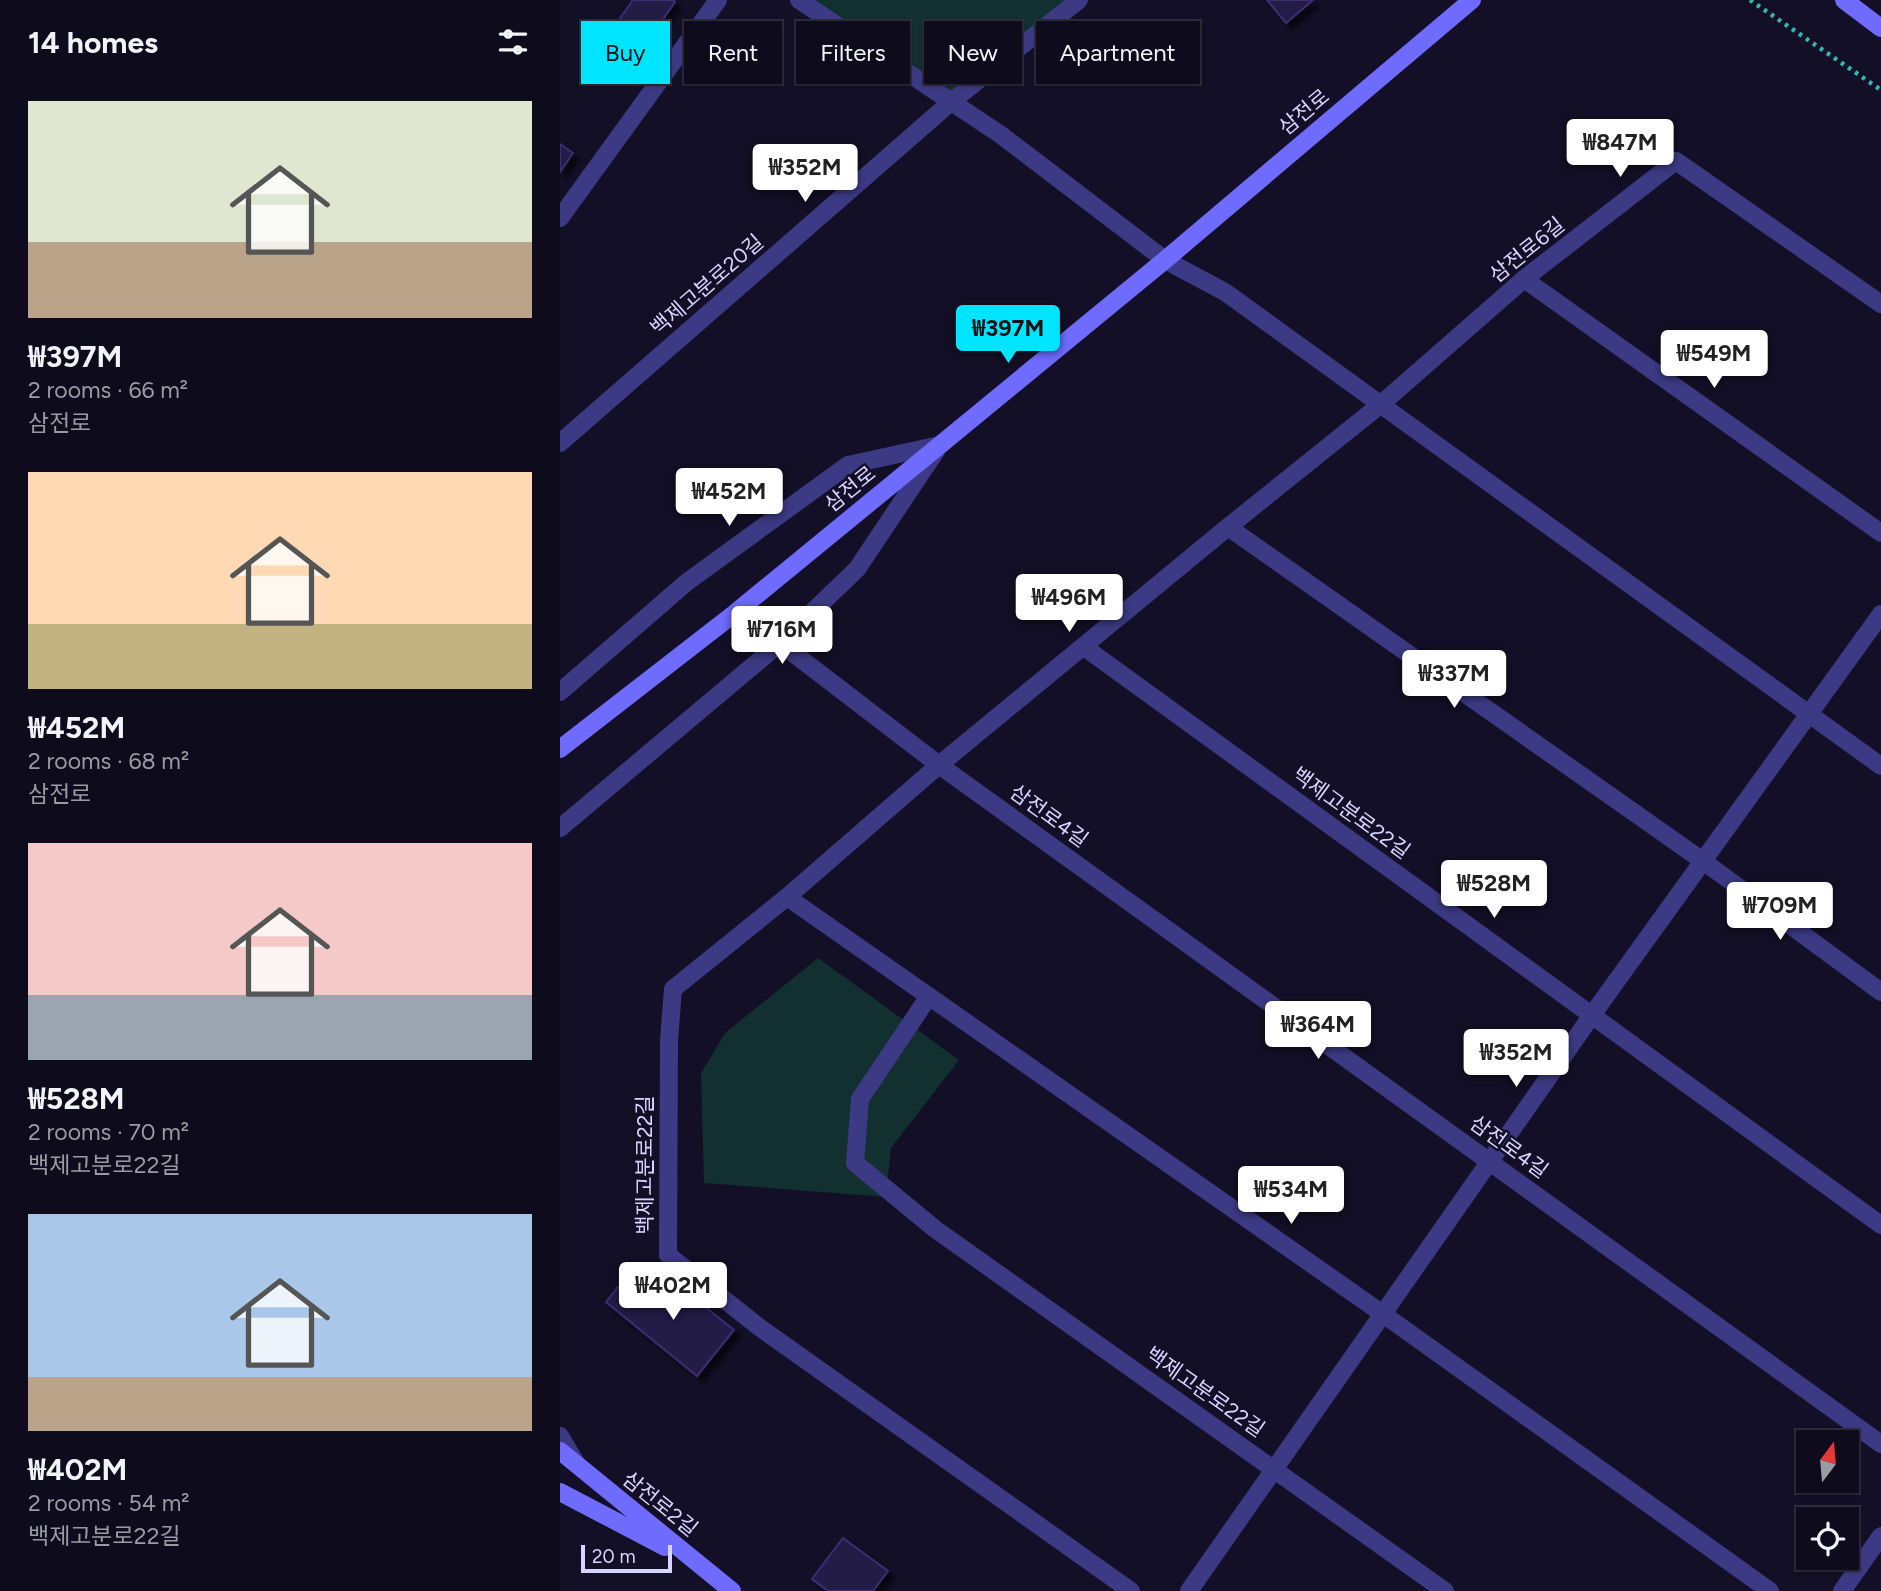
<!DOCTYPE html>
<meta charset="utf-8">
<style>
body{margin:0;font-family:Figtree,"Noto Sans KR",sans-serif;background:#1c1929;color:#f1f3f6;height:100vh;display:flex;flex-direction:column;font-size:26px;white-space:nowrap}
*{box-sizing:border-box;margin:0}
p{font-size:23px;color:#9b9ba3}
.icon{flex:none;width:38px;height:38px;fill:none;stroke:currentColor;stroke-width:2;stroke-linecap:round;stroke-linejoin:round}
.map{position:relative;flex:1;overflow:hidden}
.details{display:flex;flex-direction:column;background:#0e0b1c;width:560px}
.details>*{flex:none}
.top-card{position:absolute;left:21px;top:21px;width:665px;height:63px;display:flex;gap:14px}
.needle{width:46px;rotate:16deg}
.controls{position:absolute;left:1236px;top:1430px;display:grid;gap:14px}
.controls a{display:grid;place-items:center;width:63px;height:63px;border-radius:0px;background:#0e0b1c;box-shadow:0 2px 5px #0004,0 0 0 2px #2e2b3b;font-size:35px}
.scale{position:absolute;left:21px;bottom:18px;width:91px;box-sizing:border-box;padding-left:7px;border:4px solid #d9d4ff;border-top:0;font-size:19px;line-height:24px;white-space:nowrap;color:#d9d4ff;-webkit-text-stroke:5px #130f26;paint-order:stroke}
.price{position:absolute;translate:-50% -60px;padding:0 16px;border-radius:7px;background:#fff;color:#222;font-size:23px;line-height:46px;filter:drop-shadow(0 2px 4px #0008)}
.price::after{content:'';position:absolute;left:50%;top:42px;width:21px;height:16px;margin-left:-10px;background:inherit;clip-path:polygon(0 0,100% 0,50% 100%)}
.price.current{background:#00e5ff;color:#111}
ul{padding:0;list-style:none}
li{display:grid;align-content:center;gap:14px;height:371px;padding:0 28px}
li span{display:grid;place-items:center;height:217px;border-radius:0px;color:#555}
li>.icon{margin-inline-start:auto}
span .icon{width:126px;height:126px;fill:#fffc;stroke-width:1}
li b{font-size:30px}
h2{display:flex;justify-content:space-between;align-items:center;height:84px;padding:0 28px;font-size:30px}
.chip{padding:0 24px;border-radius:0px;background:#0e0b1c;box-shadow:0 2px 5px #0004,0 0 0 2px #2e2b3b;font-size:24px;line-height:63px}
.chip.current{background:#00e5ff;color:#111}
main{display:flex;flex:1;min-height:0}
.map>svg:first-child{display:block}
.green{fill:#12302f}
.building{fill:#241b47;stroke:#3b2d73;stroke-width:2;filter:url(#shadow)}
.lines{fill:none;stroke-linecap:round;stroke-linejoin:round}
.path{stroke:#2fb8b0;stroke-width:4.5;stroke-dasharray:3.5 5;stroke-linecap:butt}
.street{stroke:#3d3a85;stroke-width:18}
.secondary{stroke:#6f6bff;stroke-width:18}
.labels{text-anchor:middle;stroke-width:5;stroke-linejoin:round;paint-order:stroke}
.street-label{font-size:21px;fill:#d9d4ff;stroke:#130f26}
</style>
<main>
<section class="details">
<h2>14 homes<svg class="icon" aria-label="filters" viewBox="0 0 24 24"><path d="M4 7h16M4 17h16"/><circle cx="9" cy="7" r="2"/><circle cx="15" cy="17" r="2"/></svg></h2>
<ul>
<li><span style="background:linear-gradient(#dfe7d0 65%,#b9a48a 0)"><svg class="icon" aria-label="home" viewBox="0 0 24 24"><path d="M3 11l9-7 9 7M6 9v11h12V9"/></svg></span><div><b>₩397M</b><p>2 rooms · 66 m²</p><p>삼전로</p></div></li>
<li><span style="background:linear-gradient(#ffd9b3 70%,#c2b280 0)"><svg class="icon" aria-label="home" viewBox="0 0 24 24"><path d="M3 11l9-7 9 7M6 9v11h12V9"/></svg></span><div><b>₩452M</b><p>2 rooms · 68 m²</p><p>삼전로</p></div></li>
<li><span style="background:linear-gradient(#f6c9c9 70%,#9aa5b1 0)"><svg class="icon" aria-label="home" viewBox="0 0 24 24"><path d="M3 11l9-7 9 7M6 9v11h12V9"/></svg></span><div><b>₩528M</b><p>2 rooms · 70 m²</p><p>백제고분로22길</p></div></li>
<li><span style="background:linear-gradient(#a9c7e8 75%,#b9a48a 0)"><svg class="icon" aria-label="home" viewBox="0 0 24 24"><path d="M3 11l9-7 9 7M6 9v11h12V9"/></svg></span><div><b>₩402M</b><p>2 rooms · 54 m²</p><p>백제고분로22길</p></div></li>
</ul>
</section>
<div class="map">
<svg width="1321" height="1591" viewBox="0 0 1321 1591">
<defs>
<filter id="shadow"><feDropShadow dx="6" dy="6" stdDeviation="2" flood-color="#0009"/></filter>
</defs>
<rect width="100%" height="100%" fill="#130f26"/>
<g class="green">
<polygon points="239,0 519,0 391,102"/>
<polygon points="258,958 399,1060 331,1148 326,1197 144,1183 141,1073 165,1033"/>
</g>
<g class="building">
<polygon points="73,0 113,0 115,2 64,75 34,55"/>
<polygon points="707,0 753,0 726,23"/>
<polygon points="0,144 13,153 0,172"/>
<polygon points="114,1282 174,1330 137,1376 46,1302 58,1287"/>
<polygon points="283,1538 328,1571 313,1591 268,1591 252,1579"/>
</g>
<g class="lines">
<polyline class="path" points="1190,0 1321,90"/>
<g class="street">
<polyline points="239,0 441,135 605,260 665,292 1321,766"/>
<polyline points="0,218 158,0"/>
<polyline points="964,279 1321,533"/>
<polyline points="0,443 391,102 519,0"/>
<polyline points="668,527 1143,861 1321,992"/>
<polyline points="220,643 379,765 1321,1444"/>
<polyline points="524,647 1321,1225"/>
<polyline points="0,692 127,582 288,465 380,445"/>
<polyline points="0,828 220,643 297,569 376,451"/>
<polyline points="227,897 823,1314 1210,1591"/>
<polyline points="369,996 300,1099 295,1163 375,1229 885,1591"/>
<polyline points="0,1436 16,1463"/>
<polyline points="571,1591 199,1327 108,1255 109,1041 113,989 227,897 379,765 668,527 820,405 964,279 1116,161 1321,304"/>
<polyline points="629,1591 1032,1015 1321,614"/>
<polyline points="1282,1591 1321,1536"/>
</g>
<g class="secondary">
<polyline points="1284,0 1321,28"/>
<polyline points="0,749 175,613 380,445 605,260 912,0"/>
<polyline points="0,1451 172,1591"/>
<polyline points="0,1492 105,1547"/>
</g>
</g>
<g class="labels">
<g class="street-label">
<text transform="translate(744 112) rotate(-40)" y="7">삼전로</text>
<text transform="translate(967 250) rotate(-39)" y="7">삼전로6길</text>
<text transform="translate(147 285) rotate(-41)" y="7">백제고분로20길</text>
<text transform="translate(290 489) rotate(-39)" y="7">삼전로</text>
<text transform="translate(791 813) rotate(36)" y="7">백제고분로22길</text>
<text transform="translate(489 816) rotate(36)" y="7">삼전로4길</text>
<text transform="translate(949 1147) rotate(36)" y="7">삼전로4길</text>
<text transform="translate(85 1165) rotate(-90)" y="7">백제고분로22길</text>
<text transform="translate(645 1392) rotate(35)" y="7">백제고분로22길</text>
<text transform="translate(100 1504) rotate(39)" y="7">삼전로2길</text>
</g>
</g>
</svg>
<div class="controls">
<a><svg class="needle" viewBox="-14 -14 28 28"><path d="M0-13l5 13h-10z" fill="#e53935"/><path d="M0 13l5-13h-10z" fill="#9b9ba3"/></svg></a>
<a><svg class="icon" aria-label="locate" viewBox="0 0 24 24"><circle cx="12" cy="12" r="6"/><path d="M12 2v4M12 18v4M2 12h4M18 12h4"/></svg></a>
</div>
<div class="scale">20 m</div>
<b class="price" style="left:1060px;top:179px">₩847M</b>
<b class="price" style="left:245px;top:204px">₩352M</b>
<b class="price current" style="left:448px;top:365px">₩397M</b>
<b class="price" style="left:1154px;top:390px">₩549M</b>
<b class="price" style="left:169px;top:528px">₩452M</b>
<b class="price" style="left:509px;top:634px">₩496M</b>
<b class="price" style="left:222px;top:666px">₩716M</b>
<b class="price" style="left:894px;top:710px">₩337M</b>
<b class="price" style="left:934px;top:920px">₩528M</b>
<b class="price" style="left:1220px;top:942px">₩709M</b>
<b class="price" style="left:758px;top:1061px">₩364M</b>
<b class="price" style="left:956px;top:1089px">₩352M</b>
<b class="price" style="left:731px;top:1226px">₩534M</b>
<b class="price" style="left:113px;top:1322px">₩402M</b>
<div class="top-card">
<a class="chip current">Buy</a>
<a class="chip">Rent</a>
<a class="chip">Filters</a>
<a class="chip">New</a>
<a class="chip">Apartment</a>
</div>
</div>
</main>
